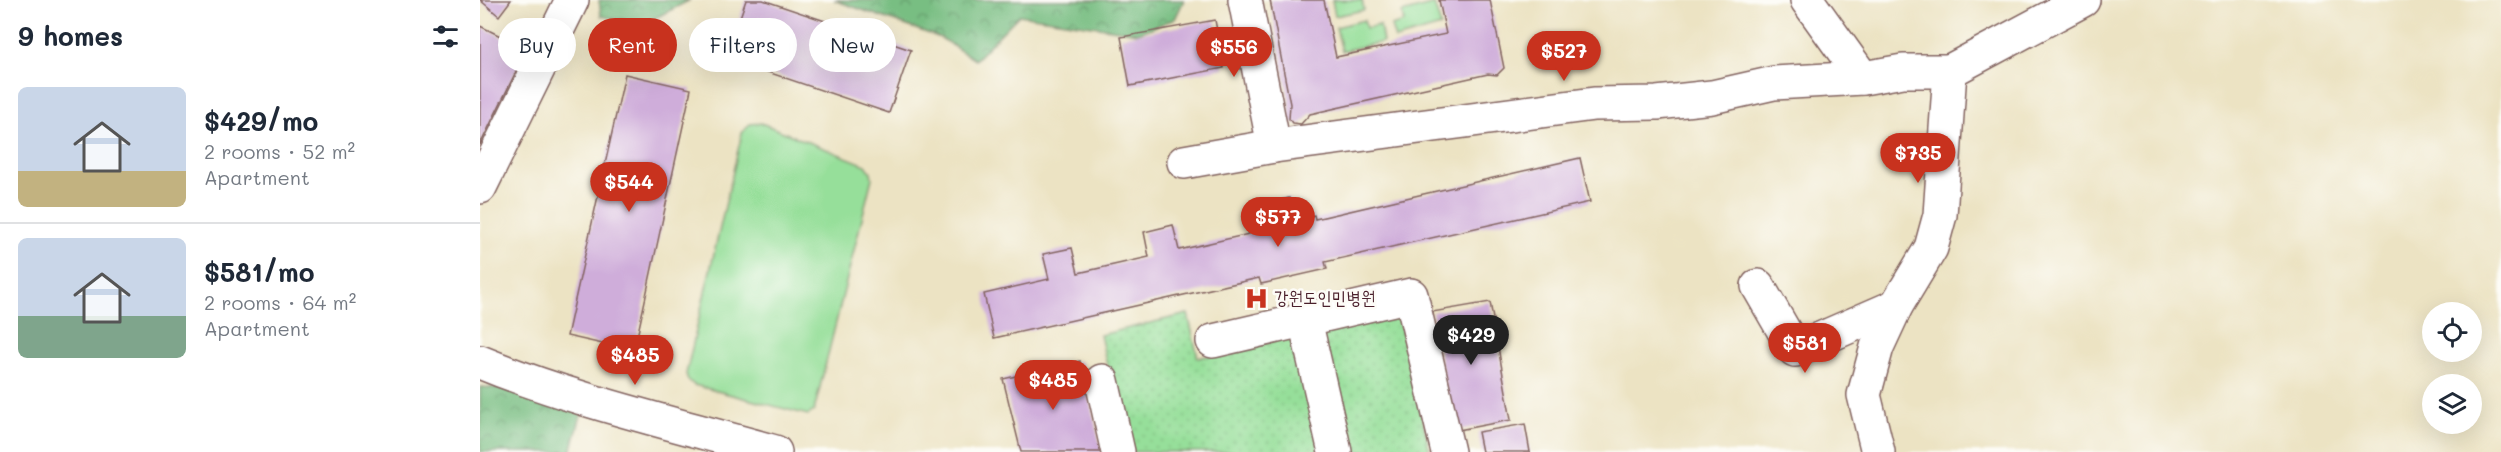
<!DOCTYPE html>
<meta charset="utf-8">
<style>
body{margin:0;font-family:Mali,"Poor Story",sans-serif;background:#f6f6f7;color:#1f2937;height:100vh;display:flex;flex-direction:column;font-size:22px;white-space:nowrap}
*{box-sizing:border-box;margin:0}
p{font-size:20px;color:#747a83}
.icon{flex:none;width:33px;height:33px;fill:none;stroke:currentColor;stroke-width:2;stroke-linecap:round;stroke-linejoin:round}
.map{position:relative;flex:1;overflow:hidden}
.drawer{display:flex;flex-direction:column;background:#fff;width:480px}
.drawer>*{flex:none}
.banner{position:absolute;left:18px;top:18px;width:570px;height:54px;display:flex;gap:12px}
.buttons{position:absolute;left:1942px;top:302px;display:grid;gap:12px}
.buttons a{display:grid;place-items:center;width:60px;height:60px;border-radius:50%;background:#fff;box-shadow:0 6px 24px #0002;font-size:30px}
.price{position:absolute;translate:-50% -51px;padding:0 14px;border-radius:21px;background:#c8321e;color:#fff;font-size:20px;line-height:39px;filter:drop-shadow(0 2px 3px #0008)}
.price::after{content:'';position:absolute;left:50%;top:36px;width:18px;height:14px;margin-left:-9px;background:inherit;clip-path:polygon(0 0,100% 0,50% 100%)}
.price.on{background:#222;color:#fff}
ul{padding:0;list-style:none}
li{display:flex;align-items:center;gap:18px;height:150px;padding:0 18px}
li+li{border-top:2px solid #e0e1e3}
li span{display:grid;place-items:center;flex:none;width:168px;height:120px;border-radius:9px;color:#555}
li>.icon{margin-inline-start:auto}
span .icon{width:72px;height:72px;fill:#fffc;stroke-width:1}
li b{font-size:26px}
h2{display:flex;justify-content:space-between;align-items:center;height:72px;padding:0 18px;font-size:26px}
.pill{padding:0 21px;border-radius:27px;background:#fff;box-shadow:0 6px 24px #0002;font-size:21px;line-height:54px}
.pill.on{background:#c8321e;color:#fff}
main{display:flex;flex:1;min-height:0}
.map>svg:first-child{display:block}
.green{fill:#96df9a;stroke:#707f62;stroke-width:1.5}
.forest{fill:url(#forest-crowns);stroke:#616e56;stroke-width:1.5}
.park{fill:url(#park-dots);stroke:#707f62;stroke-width:1.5}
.building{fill:#cfadda}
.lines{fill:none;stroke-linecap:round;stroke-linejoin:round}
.minor-casing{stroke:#836460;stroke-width:36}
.minor{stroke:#fff;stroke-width:33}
.labels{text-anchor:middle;stroke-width:5;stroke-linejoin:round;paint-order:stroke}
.poi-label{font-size:18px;fill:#4a1f2b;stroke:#fdfcf7;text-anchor:start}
</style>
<main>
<section class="drawer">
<h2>9 homes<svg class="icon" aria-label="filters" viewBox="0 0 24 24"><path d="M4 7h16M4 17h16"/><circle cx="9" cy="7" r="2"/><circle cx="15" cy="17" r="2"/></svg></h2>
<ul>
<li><span style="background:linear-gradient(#c9d6e8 70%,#c2b280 0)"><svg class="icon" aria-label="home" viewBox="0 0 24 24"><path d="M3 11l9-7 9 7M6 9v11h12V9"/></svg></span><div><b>$429/mo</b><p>2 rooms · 52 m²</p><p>Apartment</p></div></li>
<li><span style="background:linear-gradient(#c9d6e8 65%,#7fa58c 0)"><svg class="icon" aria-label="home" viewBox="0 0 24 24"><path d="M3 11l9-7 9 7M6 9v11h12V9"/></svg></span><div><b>$581/mo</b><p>2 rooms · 64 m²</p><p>Apartment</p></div></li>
</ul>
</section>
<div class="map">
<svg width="2021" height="452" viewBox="0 0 2021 452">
<defs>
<pattern id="forest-crowns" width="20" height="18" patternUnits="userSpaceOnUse" patternTransform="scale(1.5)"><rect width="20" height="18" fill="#78be82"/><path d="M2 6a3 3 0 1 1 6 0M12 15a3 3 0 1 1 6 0" fill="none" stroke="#649a6b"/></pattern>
<pattern id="park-dots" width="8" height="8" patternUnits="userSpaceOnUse" patternTransform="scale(1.5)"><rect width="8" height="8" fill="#96df9a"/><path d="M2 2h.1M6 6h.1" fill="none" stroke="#83bf85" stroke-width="1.8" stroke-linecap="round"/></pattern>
</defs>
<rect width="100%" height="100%" fill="#fdfcf7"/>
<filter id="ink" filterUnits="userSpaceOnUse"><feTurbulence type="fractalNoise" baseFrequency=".0167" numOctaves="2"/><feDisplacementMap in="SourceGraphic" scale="12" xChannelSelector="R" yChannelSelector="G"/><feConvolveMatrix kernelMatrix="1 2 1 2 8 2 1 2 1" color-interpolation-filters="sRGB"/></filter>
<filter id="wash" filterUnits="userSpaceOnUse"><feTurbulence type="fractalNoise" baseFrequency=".008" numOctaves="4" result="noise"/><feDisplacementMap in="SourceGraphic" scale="24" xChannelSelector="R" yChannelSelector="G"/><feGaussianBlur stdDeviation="1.35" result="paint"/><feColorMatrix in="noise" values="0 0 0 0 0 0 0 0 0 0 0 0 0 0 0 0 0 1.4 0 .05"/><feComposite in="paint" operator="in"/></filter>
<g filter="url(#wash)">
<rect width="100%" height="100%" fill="#ece3c3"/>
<g class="green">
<polygon points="852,0 882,0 884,10 855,16"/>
<polygon points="954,4 961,26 915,39 911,26 924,22 922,13"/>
<polygon points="884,20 886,28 900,25 903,42 862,51 856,27"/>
<polygon points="281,123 386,165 391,172 392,178 334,411 328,415 214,385 208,380 206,374 262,133 270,124"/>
</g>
<g class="forest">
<polygon points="119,0 210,0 162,25 121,16"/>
<polygon points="354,0 704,0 695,19 658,33 539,15 495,60 461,38"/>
<polygon points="0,387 65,390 103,408 91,452 0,452"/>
</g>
<polygon class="park" points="918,312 950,452 647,452 620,335 708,314 718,358"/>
<g id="blocks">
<g class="building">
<polygon points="0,0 31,0 19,16"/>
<polygon points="266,0 283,0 431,50 409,113 246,58"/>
<polygon points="790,0 844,0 856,57 966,34 959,0 1010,0 1024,68 1017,75 1008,74 830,114 821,124 812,123 809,119 810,104"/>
<polygon points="735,20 744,68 650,86 641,37"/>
<polygon points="0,26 47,49 0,145"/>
<polygon points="145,74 211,89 154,351 87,336"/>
<polygon points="1100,158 1110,202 845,262 847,269 781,284 779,278 514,338 504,294 569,279 563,254 592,248 598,273 669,257 664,232 693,225 699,250 769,234 768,230 789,225 784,204 809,198 813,219 834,215 835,219"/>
<polygon points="1010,302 1031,420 973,431 952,312"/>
<polygon points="600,361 622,452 541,452 523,379"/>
<polygon points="1045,424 1050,452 1002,452 998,432"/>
</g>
</g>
</g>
<g filter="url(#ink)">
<use href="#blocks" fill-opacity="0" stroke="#836460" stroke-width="1.5"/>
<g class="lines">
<defs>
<g id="minor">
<polyline points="765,0 794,146"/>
<polyline points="1327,0 1383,78"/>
<polyline points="704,162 794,146 1114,104 1177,103 1232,97 1294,83 1383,78 1423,71 1470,71"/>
<polyline points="0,187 92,0"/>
<polyline points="1278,286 1315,350 1416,306"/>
<polyline points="825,320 855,452"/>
<polyline points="733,341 931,295 968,452"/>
<path d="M0,362C95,401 196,424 295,452"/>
<polyline points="622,381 638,452"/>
<polyline points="1398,452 1384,395 1397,347 1416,306 1451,248 1460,215 1470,71 1603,0"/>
</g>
</defs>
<use href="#minor" class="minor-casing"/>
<use href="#minor" class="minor"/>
</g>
</g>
<defs>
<symbol id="hospital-bare" viewBox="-9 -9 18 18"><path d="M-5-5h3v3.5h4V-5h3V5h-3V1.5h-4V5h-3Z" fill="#c8321e" stroke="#fdfcf7" stroke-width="2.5" paint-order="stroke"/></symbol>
</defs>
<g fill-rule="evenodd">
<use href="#hospital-bare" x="760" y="282" width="33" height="33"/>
</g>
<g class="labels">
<g class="poi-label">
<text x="794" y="304">강원도인민병원</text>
</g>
</g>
</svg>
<div class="buttons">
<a><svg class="icon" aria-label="locate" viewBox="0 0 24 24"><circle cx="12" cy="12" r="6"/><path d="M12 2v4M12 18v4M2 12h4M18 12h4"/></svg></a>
<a><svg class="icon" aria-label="layers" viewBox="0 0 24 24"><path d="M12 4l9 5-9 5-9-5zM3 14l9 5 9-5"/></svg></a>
</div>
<b class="price" style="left:754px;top:78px">$556</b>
<b class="price" style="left:1084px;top:82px">$527</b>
<b class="price" style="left:1438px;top:184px">$735</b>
<b class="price" style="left:149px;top:213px">$544</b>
<b class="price" style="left:798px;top:248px">$577</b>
<b class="price on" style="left:991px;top:366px">$429</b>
<b class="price" style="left:1325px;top:374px">$581</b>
<b class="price" style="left:155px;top:386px">$485</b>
<b class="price" style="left:573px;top:411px">$485</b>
<div class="banner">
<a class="pill">Buy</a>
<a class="pill on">Rent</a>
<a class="pill">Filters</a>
<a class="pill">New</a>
</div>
</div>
</main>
